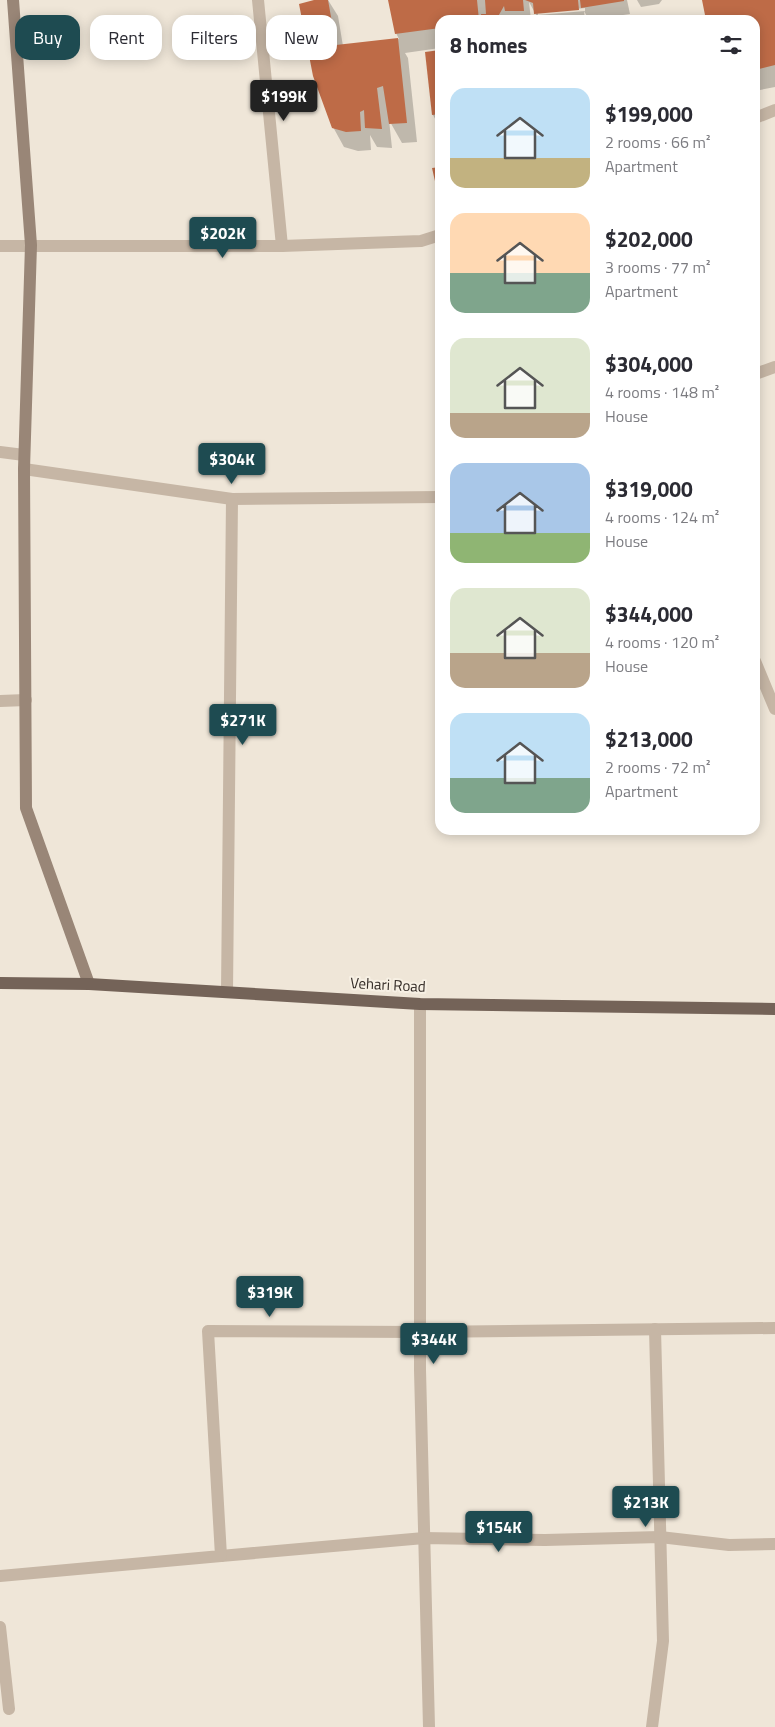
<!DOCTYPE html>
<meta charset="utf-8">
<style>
body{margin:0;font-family:"Titillium Web",sans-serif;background:#f7f7f7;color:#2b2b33;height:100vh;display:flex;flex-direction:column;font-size:19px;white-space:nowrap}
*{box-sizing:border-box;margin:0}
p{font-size:16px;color:#7c7c81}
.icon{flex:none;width:28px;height:28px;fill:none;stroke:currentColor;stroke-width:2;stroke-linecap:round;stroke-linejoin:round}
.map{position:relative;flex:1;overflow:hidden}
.details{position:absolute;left:435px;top:15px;width:325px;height:820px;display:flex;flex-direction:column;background:#fff;border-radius:15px;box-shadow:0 2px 12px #0003}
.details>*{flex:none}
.top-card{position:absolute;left:15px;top:15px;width:345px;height:45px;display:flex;gap:10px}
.price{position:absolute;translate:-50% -42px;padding:0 11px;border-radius:5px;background:#1e4b51;color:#fff;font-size:16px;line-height:32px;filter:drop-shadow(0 1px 2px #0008)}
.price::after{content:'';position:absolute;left:50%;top:30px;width:15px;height:11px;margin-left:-8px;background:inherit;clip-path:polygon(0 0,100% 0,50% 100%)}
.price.current{background:#222;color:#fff}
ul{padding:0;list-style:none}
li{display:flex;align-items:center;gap:15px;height:125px;padding:0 15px}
li span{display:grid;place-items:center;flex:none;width:140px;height:100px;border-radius:15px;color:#555}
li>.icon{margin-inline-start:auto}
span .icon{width:60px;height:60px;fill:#fffc;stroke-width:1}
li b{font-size:21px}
h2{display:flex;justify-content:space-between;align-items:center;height:60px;padding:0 15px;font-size:21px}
.tag{padding:0 18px;border-radius:15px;background:#fff;box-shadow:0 2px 12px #0003;font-size:18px;line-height:45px}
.tag.current{background:#1e4b51;color:#fff}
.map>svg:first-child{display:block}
.shadow{fill:#0003;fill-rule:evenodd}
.building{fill:#be6b47}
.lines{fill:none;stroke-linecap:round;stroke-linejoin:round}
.street{stroke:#c6b6a5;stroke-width:12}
.secondary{stroke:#998677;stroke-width:12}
.primary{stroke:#746358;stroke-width:12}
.labels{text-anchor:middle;stroke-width:4;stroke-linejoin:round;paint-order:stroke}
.street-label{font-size:15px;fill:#332b26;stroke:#f7f0e4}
</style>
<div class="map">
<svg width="775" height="1727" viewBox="0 0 775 1727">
<rect width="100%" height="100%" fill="#efe6d8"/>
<g class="shadow">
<path d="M318,0H328L338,16L343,46L399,39L396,33L390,0H627L630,14L589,20L584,11L585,20H539L529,2L531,20H440V48L405,53L408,58L417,142L402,143L389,120L392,148L377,147L370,135L371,150L358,151L344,147L333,127ZM585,8V11L538,15V13Z"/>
<polygon points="637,0 662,0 659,4 641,7"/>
<polygon points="704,0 775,0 775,87 755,91 755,20 708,20"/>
<polygon points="440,51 440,128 433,115 426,53"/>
</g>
<g class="building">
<polygon points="314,0 328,0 336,45 398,38 407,123 389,124 383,86 377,88 382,129 365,128 364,110 360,112 361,131 346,132 332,128 313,76 299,4"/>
<polygon points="388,0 477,0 479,20 440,20 440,28 395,34"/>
<polygon points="485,0 523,0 524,11 505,11 504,6 496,20 482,20 481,14 486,14"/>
<polygon points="525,0 578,0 579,10 534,14 533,3"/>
<polygon points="580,0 624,0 624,1 581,8"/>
<polygon points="702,0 775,0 775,65 755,70 755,20 706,20"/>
<polygon points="440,50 440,114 432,115 425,52"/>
<polygon points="440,167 440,190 437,190 432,168"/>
</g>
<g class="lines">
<g class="street">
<polyline points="258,0 282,246"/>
<polyline points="755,118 775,110"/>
<polyline points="0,246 282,246 421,241 440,235"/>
<polyline points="755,374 775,367"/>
<polyline points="0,452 24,455"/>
<polyline points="24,469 232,499 440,497"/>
<polyline points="755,661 775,709"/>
<polyline points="0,701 26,700"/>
<polyline points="227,992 232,499"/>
<polyline points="420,1004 420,1370 429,1727"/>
<polyline points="221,1556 424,1538 545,1540 660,1537 729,1545 775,1544"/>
<polyline points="0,1576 221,1556 208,1331 420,1332 775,1328"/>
<polyline points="0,1627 9,1709"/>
<polyline points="652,1727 663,1641 655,1329"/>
</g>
<polyline class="secondary" points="13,0 31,245 24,469 26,808 89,984"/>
<polyline class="primary" points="0,983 89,984 420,1004 775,1009"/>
</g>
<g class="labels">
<g class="street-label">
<text transform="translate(388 985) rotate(3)" y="5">Vehari Road</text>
</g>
</g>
</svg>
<b class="price current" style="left:284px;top:122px">$199K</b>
<b class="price" style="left:223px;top:259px">$202K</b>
<b class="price" style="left:232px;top:485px">$304K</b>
<b class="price" style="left:243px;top:746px">$271K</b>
<b class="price" style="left:270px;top:1318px">$319K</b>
<b class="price" style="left:434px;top:1365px">$344K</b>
<b class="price" style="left:646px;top:1528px">$213K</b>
<b class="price" style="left:499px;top:1553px">$154K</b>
<div class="top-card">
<a class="tag current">Buy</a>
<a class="tag">Rent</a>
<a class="tag">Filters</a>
<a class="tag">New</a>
</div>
<section class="details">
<h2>8 homes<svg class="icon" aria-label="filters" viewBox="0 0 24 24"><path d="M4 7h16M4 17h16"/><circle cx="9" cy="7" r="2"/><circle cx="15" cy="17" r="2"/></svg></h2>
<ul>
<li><span style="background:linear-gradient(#bfe0f5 70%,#c2b280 0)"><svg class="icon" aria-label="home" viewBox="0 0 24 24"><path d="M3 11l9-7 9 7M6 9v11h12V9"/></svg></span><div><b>$199,000</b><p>2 rooms · 66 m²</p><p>Apartment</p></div></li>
<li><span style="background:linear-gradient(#ffd9b3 60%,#7fa58c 0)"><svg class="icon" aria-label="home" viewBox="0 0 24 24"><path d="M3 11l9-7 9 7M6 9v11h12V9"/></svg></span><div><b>$202,000</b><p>3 rooms · 77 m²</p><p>Apartment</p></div></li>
<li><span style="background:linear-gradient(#dfe7d0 75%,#b9a48a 0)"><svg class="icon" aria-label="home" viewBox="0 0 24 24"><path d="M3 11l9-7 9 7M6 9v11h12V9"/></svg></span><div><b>$304,000</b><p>4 rooms · 148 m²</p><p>House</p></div></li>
<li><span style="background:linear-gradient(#a9c7e8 70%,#8fb573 0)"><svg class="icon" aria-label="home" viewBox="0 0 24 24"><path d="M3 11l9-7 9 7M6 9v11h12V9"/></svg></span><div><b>$319,000</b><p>4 rooms · 124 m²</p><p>House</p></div></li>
<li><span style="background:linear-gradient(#dfe7d0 65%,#b9a48a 0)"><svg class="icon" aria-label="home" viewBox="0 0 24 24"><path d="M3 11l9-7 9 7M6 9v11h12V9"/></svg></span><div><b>$344,000</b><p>4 rooms · 120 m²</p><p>House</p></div></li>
<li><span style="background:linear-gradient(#bfe0f5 65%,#7fa58c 0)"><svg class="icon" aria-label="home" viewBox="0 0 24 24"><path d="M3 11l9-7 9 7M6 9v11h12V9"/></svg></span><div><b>$213,000</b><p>2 rooms · 72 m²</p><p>Apartment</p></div></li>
</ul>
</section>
</div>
